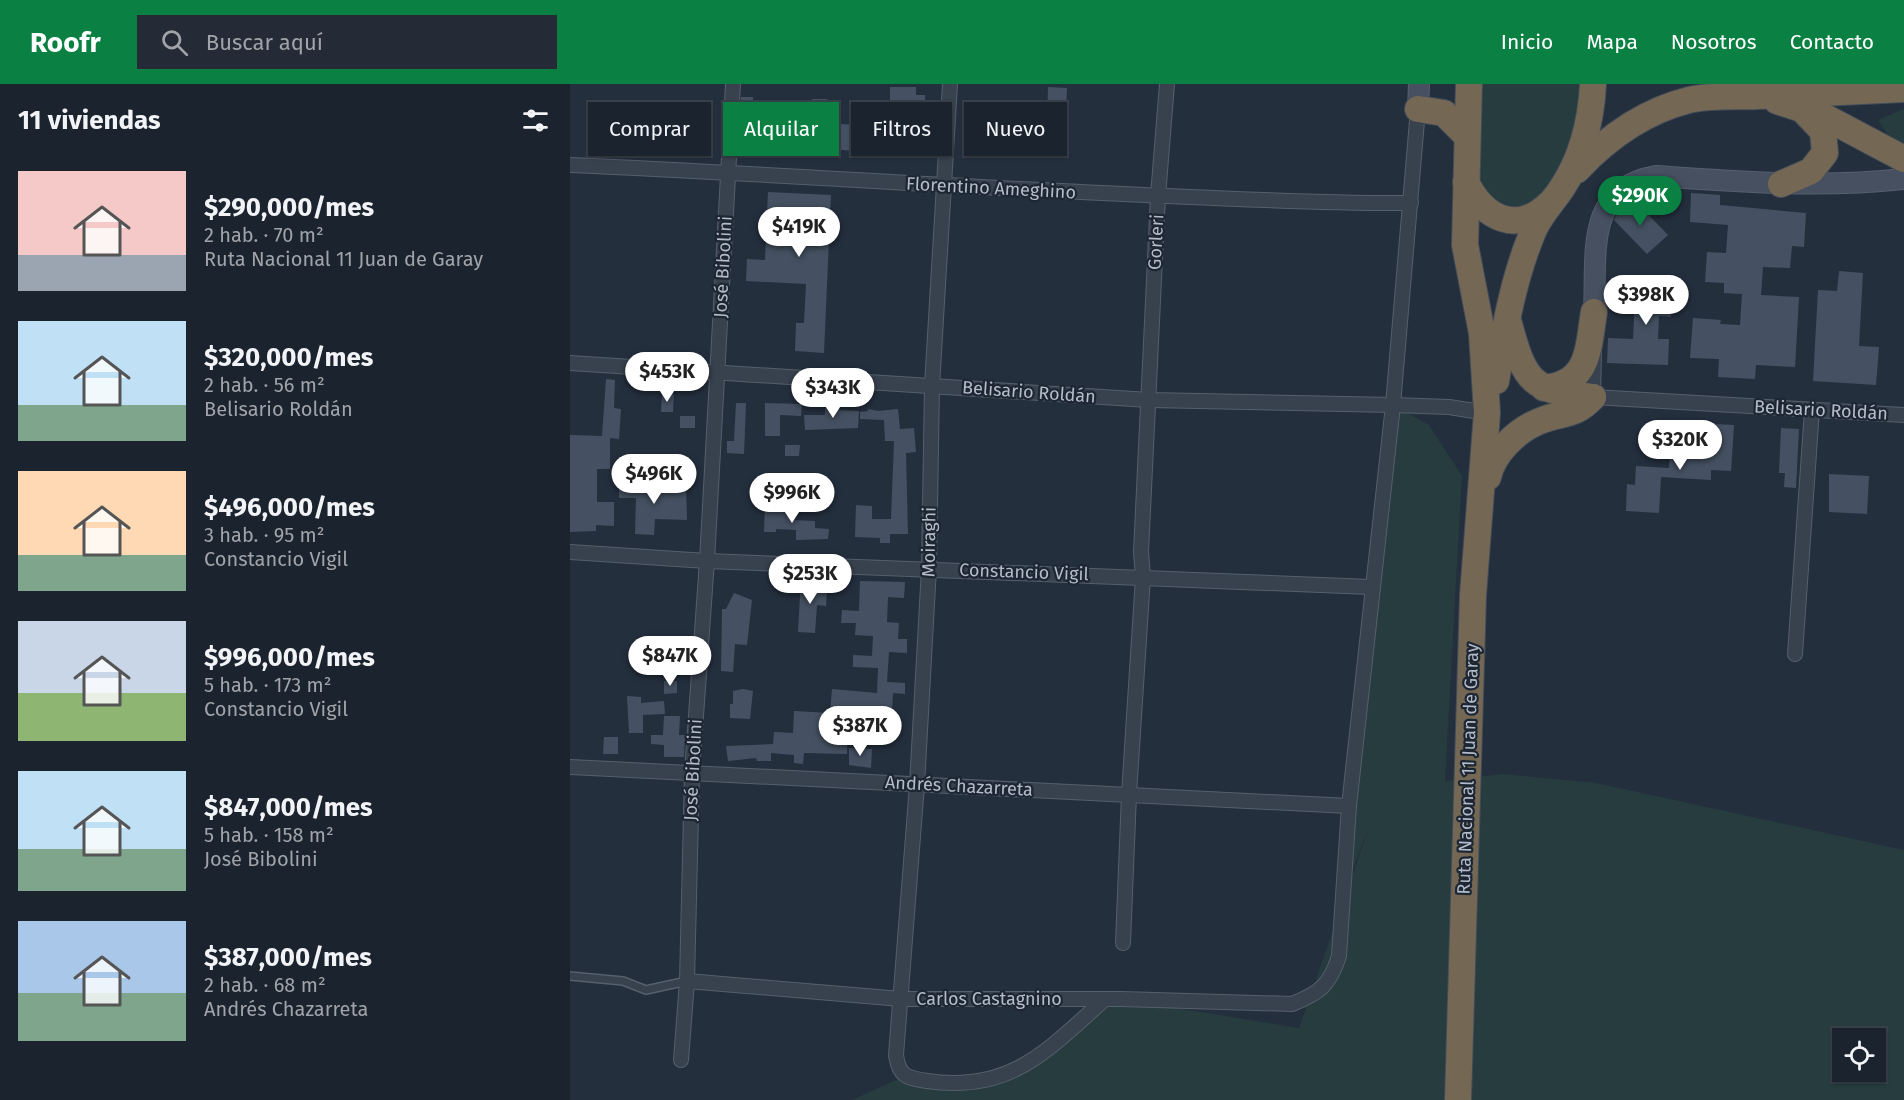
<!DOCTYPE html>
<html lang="es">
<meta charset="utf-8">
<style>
body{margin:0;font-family:"Fira Sans",sans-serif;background:#242b36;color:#f1f3f6;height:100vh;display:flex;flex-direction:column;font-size:22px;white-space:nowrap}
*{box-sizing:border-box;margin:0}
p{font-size:20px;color:#a0a4aa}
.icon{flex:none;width:33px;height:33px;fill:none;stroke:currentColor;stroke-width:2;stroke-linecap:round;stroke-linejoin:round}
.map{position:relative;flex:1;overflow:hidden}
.drawer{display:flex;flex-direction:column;background:#1b232e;width:570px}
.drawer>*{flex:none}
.guide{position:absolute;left:18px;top:18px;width:570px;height:54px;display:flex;gap:12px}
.controls{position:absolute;left:1262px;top:944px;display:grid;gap:12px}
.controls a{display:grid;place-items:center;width:54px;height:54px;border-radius:0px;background:#1b232e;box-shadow:0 2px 4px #0004,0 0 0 2px #39404a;font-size:30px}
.price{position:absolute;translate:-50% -51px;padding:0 14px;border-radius:21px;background:#fff;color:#222;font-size:20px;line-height:39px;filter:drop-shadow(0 2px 3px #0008)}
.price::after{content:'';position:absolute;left:50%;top:36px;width:18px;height:14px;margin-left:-9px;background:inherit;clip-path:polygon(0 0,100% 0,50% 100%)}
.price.on{background:#0b8043;color:#fff}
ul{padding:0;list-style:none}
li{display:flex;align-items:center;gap:18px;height:150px;padding:0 18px}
li span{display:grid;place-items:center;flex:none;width:168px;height:120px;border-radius:0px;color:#555}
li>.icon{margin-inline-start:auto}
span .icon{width:72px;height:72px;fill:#fffc;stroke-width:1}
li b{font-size:26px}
h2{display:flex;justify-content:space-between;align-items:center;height:72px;padding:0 18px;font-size:26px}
.chip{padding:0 21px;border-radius:0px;background:#1b232e;box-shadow:0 2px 4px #0004,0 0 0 2px #39404a;font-size:21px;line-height:54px}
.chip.on{background:#0b8043;color:#fff}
header{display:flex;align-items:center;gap:36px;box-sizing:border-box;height:84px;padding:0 30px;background:#0b8043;color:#fff}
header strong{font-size:28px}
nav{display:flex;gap:33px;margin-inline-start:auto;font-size:21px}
.search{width:420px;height:54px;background:#242b36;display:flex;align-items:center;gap:15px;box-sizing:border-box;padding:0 21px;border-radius:0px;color:#a0a4aa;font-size:22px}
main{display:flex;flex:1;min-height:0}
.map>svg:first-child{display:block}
.green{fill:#263c3f;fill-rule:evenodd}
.building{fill:#455162}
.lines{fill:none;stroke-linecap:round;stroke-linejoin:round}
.lane-casing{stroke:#565f6c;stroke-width:10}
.street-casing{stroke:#565f6c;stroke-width:16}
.secondary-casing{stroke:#565f6c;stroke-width:22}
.highway-casing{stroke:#434c59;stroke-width:28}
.lane{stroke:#38414e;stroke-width:7}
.street{stroke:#38414e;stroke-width:14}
.secondary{stroke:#465061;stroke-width:20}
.highway{stroke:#746855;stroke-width:26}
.labels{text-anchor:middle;stroke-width:4.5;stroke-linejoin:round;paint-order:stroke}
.street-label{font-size:18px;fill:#b4bcc9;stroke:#1d2633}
</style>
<header>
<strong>Roofr</strong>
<div class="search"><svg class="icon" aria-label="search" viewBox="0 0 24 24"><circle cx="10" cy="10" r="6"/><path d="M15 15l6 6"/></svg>Buscar aquí</div>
<nav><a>Inicio</a><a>Mapa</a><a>Nosotros</a><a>Contacto</a></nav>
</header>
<main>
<section class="drawer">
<h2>11 viviendas<svg class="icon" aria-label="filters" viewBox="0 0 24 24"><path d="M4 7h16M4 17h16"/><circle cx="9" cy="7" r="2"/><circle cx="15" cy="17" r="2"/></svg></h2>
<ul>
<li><span style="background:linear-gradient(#f6c9c9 70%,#9aa5b1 0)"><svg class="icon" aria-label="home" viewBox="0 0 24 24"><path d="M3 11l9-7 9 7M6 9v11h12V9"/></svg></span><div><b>$290,000/mes</b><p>2 hab. · 70 m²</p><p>Ruta Nacional 11 Juan de Garay</p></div></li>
<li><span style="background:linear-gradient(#bfe0f5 70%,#7fa58c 0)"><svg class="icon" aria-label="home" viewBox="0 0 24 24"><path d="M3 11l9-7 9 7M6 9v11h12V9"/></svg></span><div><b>$320,000/mes</b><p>2 hab. · 56 m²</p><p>Belisario Roldán</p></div></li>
<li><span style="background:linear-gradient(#ffd9b3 70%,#7fa58c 0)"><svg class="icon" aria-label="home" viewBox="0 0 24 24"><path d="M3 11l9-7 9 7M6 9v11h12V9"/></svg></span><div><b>$496,000/mes</b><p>3 hab. · 95 m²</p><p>Constancio Vigil</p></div></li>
<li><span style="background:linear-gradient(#c9d6e8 60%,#8fb573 0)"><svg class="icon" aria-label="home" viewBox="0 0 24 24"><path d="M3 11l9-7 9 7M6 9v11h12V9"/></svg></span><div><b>$996,000/mes</b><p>5 hab. · 173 m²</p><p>Constancio Vigil</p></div></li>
<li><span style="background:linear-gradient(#bfe0f5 65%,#7fa58c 0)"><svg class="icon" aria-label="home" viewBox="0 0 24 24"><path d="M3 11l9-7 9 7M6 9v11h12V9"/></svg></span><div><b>$847,000/mes</b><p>5 hab. · 158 m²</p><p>José Bibolini</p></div></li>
<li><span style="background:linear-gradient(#a9c7e8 60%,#7fa58c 0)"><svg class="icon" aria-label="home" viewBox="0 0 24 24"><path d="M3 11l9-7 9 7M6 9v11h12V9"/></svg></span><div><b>$387,000/mes</b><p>2 hab. · 68 m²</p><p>Andrés Chazarreta</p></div></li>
</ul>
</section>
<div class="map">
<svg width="1334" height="1016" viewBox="0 0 1334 1016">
<rect width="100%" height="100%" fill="#242f3e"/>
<g class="green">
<polygon points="907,0 1015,0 999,77 961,124 927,126 904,98"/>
<polygon points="1334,25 1334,64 1322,58 1308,36"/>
<path d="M823,321L859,341L892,392L875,697L933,690L1026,699L1334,766V1016H282L335,992L380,1000L450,985L551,915L729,944L800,741L773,810ZM1272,954H1305V987H1272Z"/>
</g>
<g class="building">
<polygon points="320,3 346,3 346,11 355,11 355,21 320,20"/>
<polygon points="478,3 497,4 495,43 477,42"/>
<polygon points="171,13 183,13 183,26 209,26 209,19 220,19 219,73 206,73 206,62 184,62 184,52 169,52"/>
<polygon points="242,15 257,15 256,39 301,42 300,53 309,53 308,68 254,65 254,68 238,68 238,53 241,53"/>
<polygon points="198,108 261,111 254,269 225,267 226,239 234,239 236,200 176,197 177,175 195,176"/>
<polygon points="1121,109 1150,111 1150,121 1236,129 1234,163 1222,162 1220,184 1193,183 1191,211 1229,213 1225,283 1186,281 1185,295 1148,293 1149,275 1120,274 1123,234 1151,236 1150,240 1170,241 1172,210 1154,209 1154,199 1135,198 1137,168 1156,169 1158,141 1120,138"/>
<polygon points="1063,115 1098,151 1077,170 1044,136 1046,132"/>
<polygon points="1269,187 1293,189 1289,262 1309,263 1306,301 1243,297 1248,206 1267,207"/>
<polygon points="1066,194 1103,196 1101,233 1089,232 1088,255 1099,255 1098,281 1037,279 1038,254 1063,255"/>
<polygon points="36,295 45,296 44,324 51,325 49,355 40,354 40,385 27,385 27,418 44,418 44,442 26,441 26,447 0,448 0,351 32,352"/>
<polygon points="92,309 104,310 103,328 91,328"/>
<polygon points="166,319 176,319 174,370 157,369 157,357 164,357"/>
<polygon points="195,319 232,320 231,332 210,331 210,352 195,352"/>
<polygon points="255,319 270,319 269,326 289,327 288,344 235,346 234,331 255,331"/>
<polygon points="298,325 308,327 328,325 330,345 344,344 346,368 336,369 338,450 320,450 320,459 310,459 310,454 285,453 286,421 302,422 302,435 321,435 324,357 315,357 314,336 290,335 290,328 298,327"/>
<rect x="110" y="332" width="15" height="12"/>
<polygon points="1144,340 1164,341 1161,387 1141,386 1141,396 1091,393 1089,429 1056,427 1057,400 1065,401 1066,382 1099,384 1100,369 1142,371"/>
<polygon points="1211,344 1229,345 1226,404 1214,403 1215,389 1209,389"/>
<polygon points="215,361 230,361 229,372 215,372"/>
<polygon points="1259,390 1299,392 1297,430 1259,428"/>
<polygon points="49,394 67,395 67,408 97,409 97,403 116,402 117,436 85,435 84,451 65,450 66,414 49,414"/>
<polygon points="195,418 207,419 207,428 223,428 222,436 245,437 245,444 259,445 258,455 226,456 226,446 206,445 206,448 194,448"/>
<polygon points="231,494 248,495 248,507 257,508 256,522 247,521 245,549 228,548"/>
<polygon points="290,497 335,498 334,514 318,513 317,538 329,539 328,555 337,555 337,569 319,568 317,598 335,599 335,610 323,609 322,628 299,626 299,644 278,642 277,670 234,669 233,680 224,679 224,671 201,669 201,677 187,677 186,674 158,677 156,662 203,660 204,648 223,649 224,627 260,629 262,605 307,609 308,584 283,583 283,571 302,572 303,552 285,551 286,539 271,539 272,526 289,527"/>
<polygon points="164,509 182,516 177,561 165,560 163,588 151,587 152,525 156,525"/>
<polygon points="94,597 107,597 107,609 94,610"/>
<polygon points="173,605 183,607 180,635 160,634 160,620 163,620 163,607"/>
<polygon points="57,612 71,613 71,619 94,617 95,630 73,631 73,649 59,649"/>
<polygon points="94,632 110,632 109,651 115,651 114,673 94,673 94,661 81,660 81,651 93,651"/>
<polygon points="34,653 48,653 48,670 33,670"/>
<polygon points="279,664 302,665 301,684 279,681"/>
</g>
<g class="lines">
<defs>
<polyline id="lane" points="0,892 53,897 76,906 117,897"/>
<g id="street">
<path d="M380,0L362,302L359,484L347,701L326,971C329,992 336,994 357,997C441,1009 476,967 534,916"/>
<path d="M0,81C207,90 413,105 620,113C693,116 768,120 841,119"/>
<polyline points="1024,269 1023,313 1334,331"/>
<polyline points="0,279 579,316 823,321 879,323 917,329"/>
<polyline points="0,468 137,477 801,503"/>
<polyline points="1225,570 1242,326"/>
<polyline points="0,683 779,722"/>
<polyline points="553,859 559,710 573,493 571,468 588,112 597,0"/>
<path d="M117,897L331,915H551L722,920C750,909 760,901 769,872L779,722L823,321L848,25"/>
<polyline points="111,976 117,897 122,688 137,477 163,0"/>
</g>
<g id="secondary">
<polyline points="848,25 849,0"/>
<path d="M1024,228C1027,171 1014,104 1086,92C1169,98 1251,104 1334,95"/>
</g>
<g id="highway">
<polyline points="1207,17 1253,32 1334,75"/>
<polyline points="848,25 874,29 896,51"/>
<path d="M1007,86C1037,54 1075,27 1119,16C1141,11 1165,13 1187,12C1236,10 1285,7 1334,5"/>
<path d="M896,98C913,133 946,152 979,120"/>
<polyline points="1211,100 1241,87 1255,69 1253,47 1233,26"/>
<path d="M939,240C955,299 962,307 1023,313"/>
<path d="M926,297C934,248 943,196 962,150C968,133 982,119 992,104C1013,72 1021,38 1023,0"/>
<path d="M974,304C1020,300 1018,264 1024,228"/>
<path d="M918,393C923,369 947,346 970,337C992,328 1005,333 1023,313"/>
<polyline points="888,1016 903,511 917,329 912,249 895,161 899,0"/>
</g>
</defs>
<use href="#lane" class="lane-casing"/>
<use href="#street" class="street-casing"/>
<use href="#secondary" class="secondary-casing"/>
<use href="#highway" class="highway-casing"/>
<use href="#lane" class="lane"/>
<use href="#street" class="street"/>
<use href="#secondary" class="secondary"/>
<use href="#highway" class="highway"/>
</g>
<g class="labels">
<g class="street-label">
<text transform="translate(421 104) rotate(3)" y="6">Florentino Ameghino</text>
<text transform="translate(586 158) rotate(-87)" y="6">Gorleri</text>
<text transform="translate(153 183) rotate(-87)" y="6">José Bibolini</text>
<text transform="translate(459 308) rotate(4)" y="6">Belisario Roldán</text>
<text transform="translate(1251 326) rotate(3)" y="6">Belisario Roldán</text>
<text transform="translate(359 458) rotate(-89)" y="6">Moiraghi</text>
<text transform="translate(454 488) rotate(2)" y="6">Constancio Vigil</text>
<text transform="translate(898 685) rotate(-88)" y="6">Ruta Nacional 11 Juan de Garay</text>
<text transform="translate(123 686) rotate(-87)" y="6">José Bibolini</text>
<text transform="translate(389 702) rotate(3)" y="6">Andrés Chazarreta</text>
<text x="419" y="921">Carlos Castagnino</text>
</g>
</g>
</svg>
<div class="controls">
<a><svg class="icon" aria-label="locate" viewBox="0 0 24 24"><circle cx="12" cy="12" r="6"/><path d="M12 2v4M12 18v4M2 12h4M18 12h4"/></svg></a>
</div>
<b class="price on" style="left:1070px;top:143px">$290K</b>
<b class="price" style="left:229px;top:174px">$419K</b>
<b class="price" style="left:1076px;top:242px">$398K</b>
<b class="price" style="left:97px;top:319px">$453K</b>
<b class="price" style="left:263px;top:335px">$343K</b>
<b class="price" style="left:1110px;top:387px">$320K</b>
<b class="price" style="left:84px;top:421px">$496K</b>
<b class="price" style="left:222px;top:440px">$996K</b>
<b class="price" style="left:240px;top:521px">$253K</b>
<b class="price" style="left:100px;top:603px">$847K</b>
<b class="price" style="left:290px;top:673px">$387K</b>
<div class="guide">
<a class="chip">Comprar</a>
<a class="chip on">Alquilar</a>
<a class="chip">Filtros</a>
<a class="chip">Nuevo</a>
</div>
</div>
</main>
